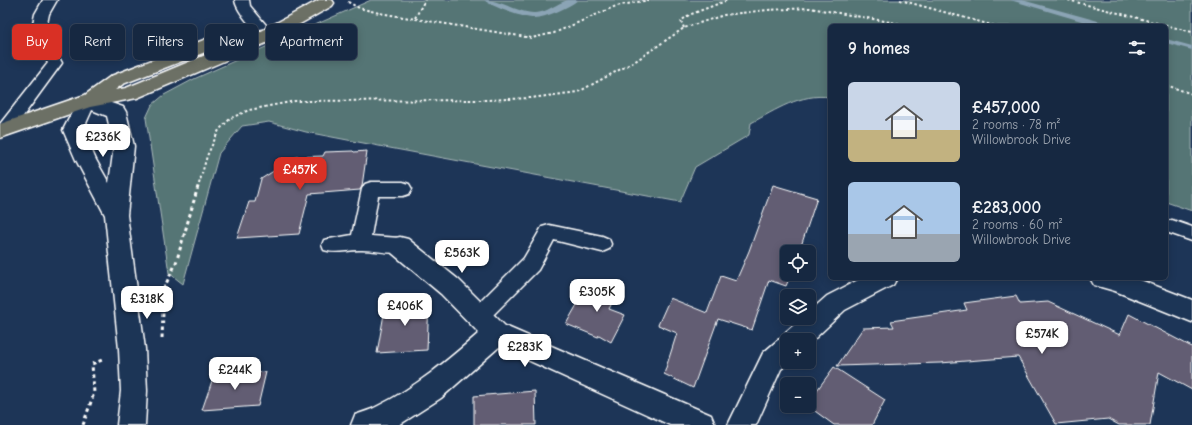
<!DOCTYPE html>
<meta charset="utf-8">
<style>
body{margin:0;font-family:"Comic Neue",sans-serif;background:#23344c;color:#f1f3f6;height:100vh;display:flex;flex-direction:column;font-size:15px;white-space:nowrap}
*{box-sizing:border-box;margin:0}
p{font-size:13px;color:#9ea6b1}
.icon{flex:none;width:22px;height:22px;fill:none;stroke:currentColor;stroke-width:2;stroke-linecap:round;stroke-linejoin:round}
.map{position:relative;flex:1;overflow:hidden}
.side{position:absolute;left:828px;top:24px;width:340px;height:256px;display:flex;flex-direction:column;background:#162841;border-radius:6px;box-shadow:0 2px 10px #0003,0 0 0 1px #35445a}
.side>*{flex:none}
.banner{position:absolute;left:12px;top:24px;width:380px;height:36px;display:flex;gap:8px}
.fabs{position:absolute;left:780px;top:245px;display:grid;gap:8px}
.fabs a{display:grid;place-items:center;width:36px;height:36px;border-radius:6px;background:#162841;box-shadow:0 2px 10px #0003,0 0 0 1px #35445a;font-size:20px}
.price{position:absolute;translate:-50% -34px;padding:0 9px;border-radius:8px;background:#fff;color:#222;font-size:13px;line-height:26px;filter:drop-shadow(0 1px 2px #0008)}
.price::after{content:'';position:absolute;left:50%;top:24px;width:12px;height:9px;margin-left:-6px;background:inherit;clip-path:polygon(0 0,100% 0,50% 100%)}
.price.selected{background:#d93025;color:#fff}
ul{padding:0;list-style:none}
li{display:flex;align-items:center;gap:12px;height:100px;padding:0 20px}
li span{display:grid;place-items:center;flex:none;width:112px;height:80px;border-radius:6px;color:#555}
li>.icon{margin-inline-start:auto}
span .icon{width:48px;height:48px;fill:#fffc;stroke-width:1}
li b{font-size:17px}
h2{display:flex;justify-content:space-between;align-items:center;height:48px;padding:0 20px;font-size:17px}
.tag{padding:0 14px;border-radius:6px;background:#162841;box-shadow:0 2px 10px #0003,0 0 0 1px #35445a;font-size:14px;line-height:36px}
.tag.selected{background:#d93025;color:#fff}
.map>svg:first-child{display:block}
.green{fill:#557574;stroke:#aababa}
.lines{fill:none;stroke-linecap:round;stroke-linejoin:round}
.stream{fill:#8ba4b5;fill-rule:evenodd}
.building{fill:#625d73;stroke:#fff}
.lane-casing{stroke:#fff;stroke-width:3}
.street-casing{stroke:#fff;stroke-width:3}
.highway-casing{stroke:#fff;stroke-width:3}
.path-far1{stroke:#fff;stroke-width:2;stroke-dasharray:2.5 2.5;stroke-linecap:butt}
.path{stroke:#fff;stroke-width:3;stroke-dasharray:3.5 3.5;stroke-linecap:butt}
.lane{fill:#1d3557;fill-rule:evenodd}
.street{fill:#1d3557;fill-rule:evenodd}
.highway{fill:#6c7065;fill-rule:evenodd}
</style>
<div class="map">
<svg width="1192" height="425" viewBox="0 0 1192 425">
<rect width="100%" height="100%" fill="#1d3557"/>
<filter id="ink" filterUnits="userSpaceOnUse"><feTurbulence type="fractalNoise" baseFrequency=".025" numOctaves="2"/><feDisplacementMap in="SourceGraphic" scale="8" xChannelSelector="R" yChannelSelector="G"/><feConvolveMatrix kernelMatrix="1 2 1 2 8 2 1 2 1" color-interpolation-filters="sRGB"/></filter>
<g filter="url(#ink)">
<path class="green" d="M371,0H1192V211L1166,202V26H830V97C800,93 776,110 751,123L749,135L695,167L680,202L379,146L306,132L269,122L242,126L219,153L183,284L169,273L146,118L152,105L164,95L194,79Z"/>
<g class="lines">
<g class="stream">
<path d="M484,0C501,0 516,12 533,13C546,14 556,3 568,0C571,0 575,0 578,0C570,7 545,18 534,18C524,18 492,7 484,0Z"/>
<polygon points="1010,0 1022,0 1109,24 1110,26 1098,26"/>
<polygon points="1166,39 1192,46 1192,50 1166,43"/>
</g>
</g>
<g class="building">
<polygon points="353,151 354,152 367,151 362,186 360,190 309,194 299,234 237,238 249,202 255,202 261,179 296,157 323,156 325,152"/>
<polygon points="773,185 817,198 799,252 787,252 787,274 791,274 786,286 769,280 752,330 718,319 693,388 664,374 677,333 658,325 670,298 707,313 721,276 736,281 749,251"/>
<polygon points="590,282 617,292 609,309 625,315 611,342 599,335 598,337 566,324"/>
<polygon points="1016,296 1020,304 1048,302 1120,335 1129,314 1192,347 1192,390 1159,372 1150,425 1119,425 1108,419 1056,424 1018,357 940,363 837,366 863,328 894,327 891,321 967,310 964,303"/>
<polygon points="429,299 427,350 377,353 386,303"/>
<polygon points="834,367 885,400 872,425 834,425 808,406 809,401"/>
<polygon points="266,372 258,406 202,410 214,375"/>
<polygon points="535,391 536,425 474,425 474,396"/>
</g>
<g class="lines">
<defs>
<g id="lane">
<polygon points="43,0 57,0 49,14 45,33 62,63 10,134 4,136 0,134 0,124 48,63 31,33 35,14"/>
<path d="M235,0H249L250,6L266,25L264,28C261,29 257,30 254,28C247,23 236,8 235,0Z"/>
<path d="M371,182H403L409,184L412,189L409,194L403,196H378L371,236L400,238L407,241L409,246L407,251C392,256 375,249 359,250C347,250 336,254 324,250L322,245L324,240L352,235L362,189L365,184Z"/>
<polygon points="1172,220 1192,227 1192,241 1166,232 1166,222"/>
<polygon points="549,225 602,236 609,239 611,244 609,249 602,252 554,240 538,270 486,322 479,325 472,322 469,316 472,310 524,258 542,227"/>
</g>
<g id="street">
<path d="M87,95L123,107L126,112L134,146L127,215L145,349L147,391L145,425H117L121,391L119,349L105,215L76,160L63,130L80,97ZM92,110L107,116L114,146L109,183L96,160L83,130Z"/>
<path d="M400,237L408,239L459,280L505,326L711,415L715,425H670L499,347L441,398L399,425H351L355,415C363,412 371,410 378,406C415,388 448,360 479,333L441,294L392,253L389,246L392,239Z"/>
<polygon points="862,278 897,278 893,285 845,310 809,344 809,340 787,340 787,362 790,362 781,369 756,425 728,425 763,353 778,340 783,338 786,332 802,318 809,318 809,312 827,296"/>
<polygon points="1090,278 1135,278 1192,300 1192,322 1115,291 1094,285"/>
</g>
<polygon id="highway" points="319,0 332,0 334,3 332,6 266,43 137,98 90,107 0,138 0,124 85,95 111,76 227,31 233,30 239,31 242,35 239,39 123,84 115,90 126,88 254,35"/>
</defs>
<use href="#lane" class="lane-casing"/>
<use href="#street" class="street-casing"/>
<use href="#highway" class="highway-casing"/>
<g class="path-far1">
<polyline points="900,0 995,26"/>
<polyline points="1068,0 1192,32"/>
<polyline points="348,2 359,8 379,13 532,38 554,33 616,6 649,0"/>
<polyline points="415,18 425,0"/>
<polyline points="684,28 681,21 689,15 728,0"/>
<polyline points="1166,85 1192,94"/>
<polyline points="199,184 207,156 219,130 231,118 249,110 295,101 486,100 531,98 578,92 634,62 684,28 724,15 767,10 810,8 913,26"/>
</g>
<g class="path">
<polyline points="162,338 164,288 176,263 199,183"/>
<polyline points="83,425 94,393 92,364 102,360"/>
</g>
<use href="#lane" class="lane"/>
<use href="#street" class="street"/>
<use href="#highway" class="highway"/>
</g>
</g>
</svg>
<div class="fabs">
<a><svg class="icon" aria-label="locate" viewBox="0 0 24 24"><circle cx="12" cy="12" r="6"/><path d="M12 2v4M12 18v4M2 12h4M18 12h4"/></svg></a>
<a><svg class="icon" aria-label="layers" viewBox="0 0 24 24"><path d="M12 4l9 5-9 5-9-5zM3 14l9 5 9-5"/></svg></a>
<a>+</a>
<a>−</a>
</div>
<b class="price" style="left:103px;top:158px">£236K</b>
<b class="price selected" style="left:300px;top:191px">£457K</b>
<b class="price" style="left:462px;top:274px">£563K</b>
<b class="price" style="left:597px;top:313px">£305K</b>
<b class="price" style="left:147px;top:320px">£318K</b>
<b class="price" style="left:405px;top:327px">£406K</b>
<b class="price" style="left:1042px;top:355px">£574K</b>
<b class="price" style="left:525px;top:368px">£283K</b>
<b class="price" style="left:235px;top:391px">£244K</b>
<div class="banner">
<a class="tag selected">Buy</a>
<a class="tag">Rent</a>
<a class="tag">Filters</a>
<a class="tag">New</a>
<a class="tag">Apartment</a>
</div>
<section class="side">
<h2>9 homes<svg class="icon" aria-label="filters" viewBox="0 0 24 24"><path d="M4 7h16M4 17h16"/><circle cx="9" cy="7" r="2"/><circle cx="15" cy="17" r="2"/></svg></h2>
<ul>
<li><span style="background:linear-gradient(#c9d6e8 60%,#c2b280 0)"><svg class="icon" aria-label="home" viewBox="0 0 24 24"><path d="M3 11l9-7 9 7M6 9v11h12V9"/></svg></span><div><b>£457,000</b><p>2 rooms · 78 m²</p><p>Willowbrook Drive</p></div></li>
<li><span style="background:linear-gradient(#a9c7e8 65%,#9aa5b1 0)"><svg class="icon" aria-label="home" viewBox="0 0 24 24"><path d="M3 11l9-7 9 7M6 9v11h12V9"/></svg></span><div><b>£283,000</b><p>2 rooms · 60 m²</p><p>Willowbrook Drive</p></div></li>
</ul>
</section>
</div>
